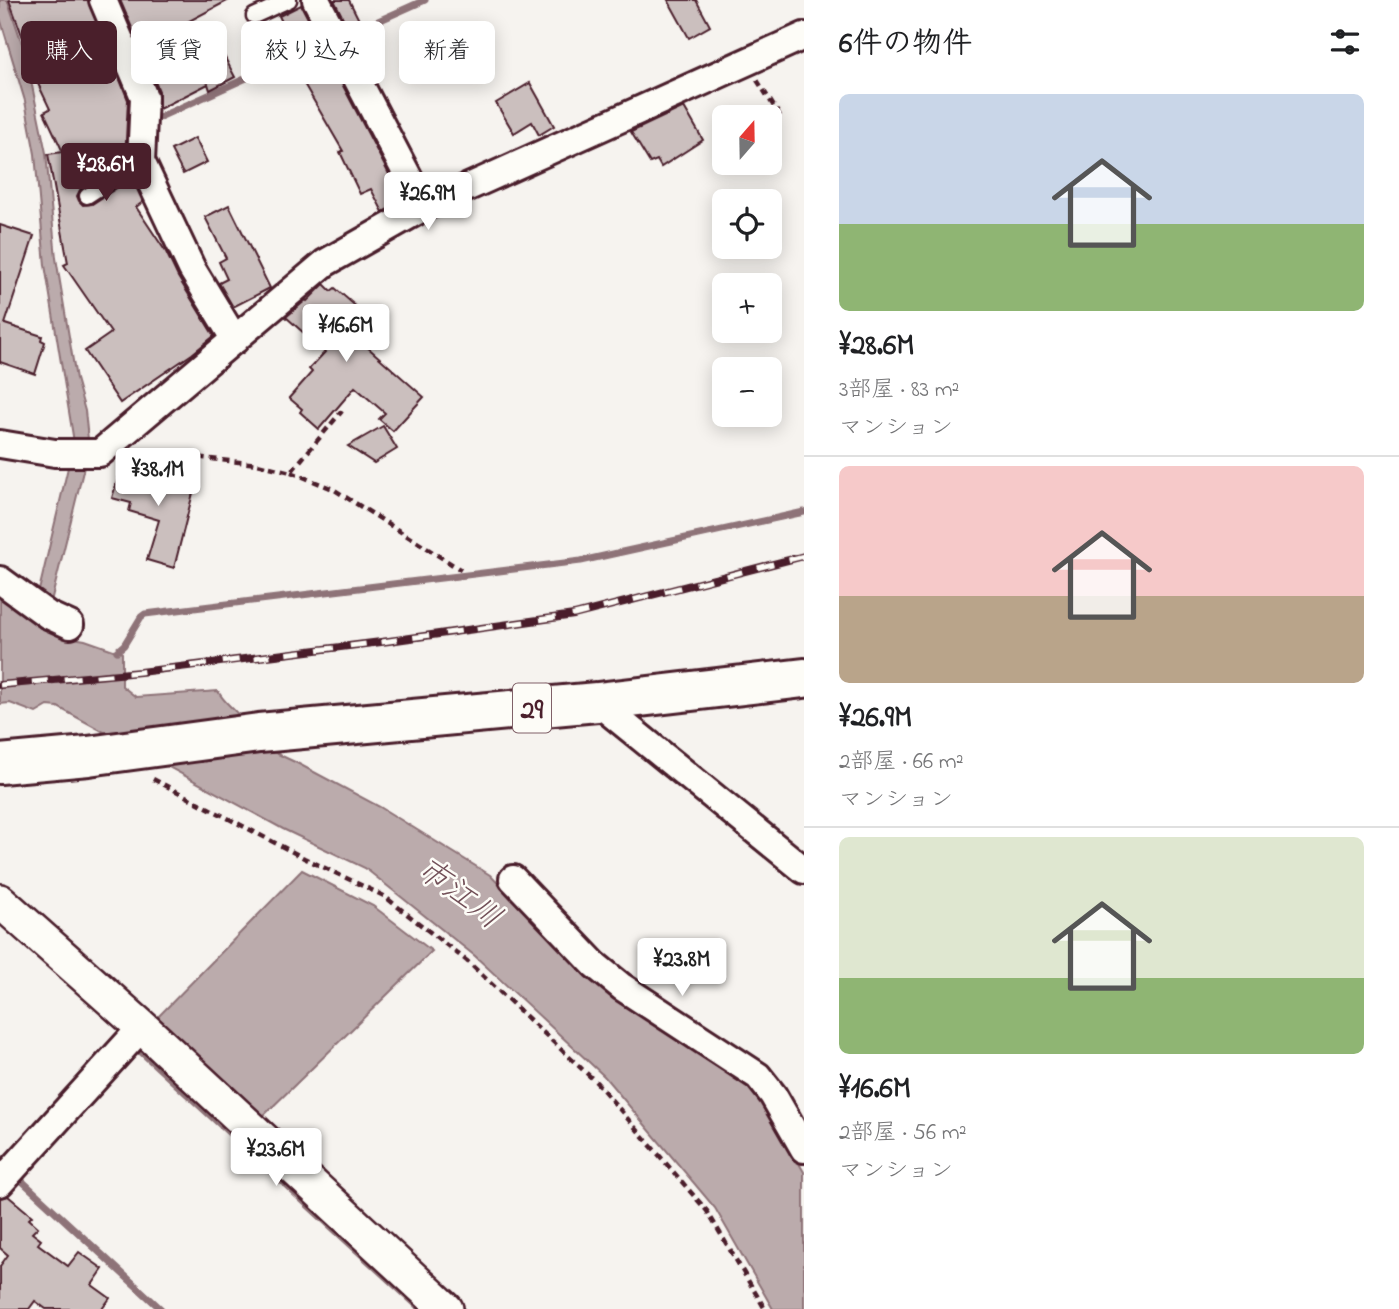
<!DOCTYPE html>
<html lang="ja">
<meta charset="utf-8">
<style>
body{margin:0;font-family:"Indie Flower","Klee One",sans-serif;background:#f2f2f2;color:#202124;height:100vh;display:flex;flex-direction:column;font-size:26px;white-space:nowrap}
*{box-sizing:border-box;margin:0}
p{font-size:23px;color:#757577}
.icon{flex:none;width:38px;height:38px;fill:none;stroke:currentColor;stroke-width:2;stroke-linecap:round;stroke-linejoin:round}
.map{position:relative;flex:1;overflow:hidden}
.details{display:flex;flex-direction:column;background:#fff;width:595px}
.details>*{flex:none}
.hud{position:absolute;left:21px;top:21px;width:665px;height:63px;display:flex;gap:14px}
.needle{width:46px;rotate:20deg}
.tools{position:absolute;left:712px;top:105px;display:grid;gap:14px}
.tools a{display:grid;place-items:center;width:70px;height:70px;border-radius:10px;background:#fff;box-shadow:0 4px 18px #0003;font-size:35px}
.price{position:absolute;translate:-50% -60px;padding:0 16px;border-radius:7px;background:#fff;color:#222;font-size:23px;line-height:46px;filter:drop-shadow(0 2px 4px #0008)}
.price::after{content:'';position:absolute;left:50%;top:42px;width:21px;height:16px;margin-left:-10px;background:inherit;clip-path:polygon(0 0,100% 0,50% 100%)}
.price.selected{background:#4a1f2b;color:#fff}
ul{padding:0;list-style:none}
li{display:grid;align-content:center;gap:14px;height:371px;padding:0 35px}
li+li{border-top:2px solid #e0e0e0}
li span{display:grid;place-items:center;height:217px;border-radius:10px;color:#555}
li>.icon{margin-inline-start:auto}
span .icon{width:126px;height:126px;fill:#fffc;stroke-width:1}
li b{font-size:30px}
h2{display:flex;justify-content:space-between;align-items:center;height:84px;padding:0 35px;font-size:30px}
.tag{padding:0 24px;border-radius:10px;background:#fff;box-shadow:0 4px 18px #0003;font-size:24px;line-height:63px}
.tag.selected{background:#4a1f2b;color:#fff}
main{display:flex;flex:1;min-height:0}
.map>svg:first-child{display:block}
.water{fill:#bbabac;stroke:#8e7378;stroke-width:2}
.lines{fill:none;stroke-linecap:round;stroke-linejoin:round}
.stream{stroke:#8e7378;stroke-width:7}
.building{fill:#cbbfbe;stroke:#4a1f2b;stroke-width:2}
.service-casing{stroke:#4a1f2b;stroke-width:19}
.minor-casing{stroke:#4a1f2b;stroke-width:32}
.tertiary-casing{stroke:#4a1f2b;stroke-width:38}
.primary-casing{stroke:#4a1f2b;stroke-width:44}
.path{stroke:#4a1f2b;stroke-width:4.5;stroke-dasharray:7 5;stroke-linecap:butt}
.service{stroke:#fdfcf7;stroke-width:14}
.minor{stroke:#fdfcf7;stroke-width:26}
.tertiary{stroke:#fdfcf7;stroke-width:33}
.primary{stroke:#fdfcf7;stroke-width:38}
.rail-casing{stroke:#4a1f2b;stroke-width:8}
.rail{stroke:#fdfcf7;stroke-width:5;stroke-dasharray:16;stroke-linecap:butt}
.labels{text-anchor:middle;stroke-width:5;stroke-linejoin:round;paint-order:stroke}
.shield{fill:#fdfcf7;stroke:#806168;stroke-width:2}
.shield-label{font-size:28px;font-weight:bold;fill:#4a1f2b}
.water-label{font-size:32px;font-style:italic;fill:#725058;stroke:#fdfcf7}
</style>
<main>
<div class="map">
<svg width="804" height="1309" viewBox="0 0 804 1309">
<rect width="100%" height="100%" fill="#f6f3ef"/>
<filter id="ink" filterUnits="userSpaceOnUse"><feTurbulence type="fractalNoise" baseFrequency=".0143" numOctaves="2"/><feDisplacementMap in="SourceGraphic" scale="14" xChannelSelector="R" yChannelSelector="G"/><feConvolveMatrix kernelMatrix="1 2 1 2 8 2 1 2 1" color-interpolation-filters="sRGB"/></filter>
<g filter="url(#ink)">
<g class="water">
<path d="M0,0H7L8,2L25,52L46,153L56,258L76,379L85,411L88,439L84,467L46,622L61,636L85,640L122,653V686L136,697L218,691C224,703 233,707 241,718L233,733L297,763L380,807L490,875L592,981L760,1096L804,1172V1309H773L715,1208L604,1076L475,956L365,868L283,829L58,707L48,706L36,713L10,703L0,704V588L37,599L74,442L45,265L35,154L25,101L0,18Z"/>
<polygon points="302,870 373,906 432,951 259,1120 154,1021"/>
</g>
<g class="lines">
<g class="stream">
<polyline points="347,35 425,0"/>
<polyline points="153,120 327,42"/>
<polyline points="117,651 124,645 141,617 145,614 581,561 804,512"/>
<polyline points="139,1050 421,1309"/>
<polyline points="21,1180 161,1309"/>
</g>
</g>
<g class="building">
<polygon points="9,0 88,0 128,100 125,160 81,188 77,196 79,201 83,205 92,204 132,178 143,202 136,207 166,252 178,277 214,336 192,354 120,403 85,351 111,333 64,265 68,263 48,154 63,152 44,112 50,109 32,71 35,70"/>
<polygon points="120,0 229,0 189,21 210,29 235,77 210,90 208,84 159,109 159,91"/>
<polygon points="334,0 349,0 360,22 348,28"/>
<polygon points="668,0 696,0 710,26 689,38"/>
<polygon points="301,5 403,201 383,212 371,189 360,194 340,152 343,151 296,70 304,66 279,16"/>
<polygon points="530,83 554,126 539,135 532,122 514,133 496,103"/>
<polygon points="684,107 703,140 661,167 657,160 650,163 631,132"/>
<polygon points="195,138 207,162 183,174 171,150"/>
<polygon points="229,205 270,288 233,307 219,283 227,279 219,262 226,258 205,217"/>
<polygon points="0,225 34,236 5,324 42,336 41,340 45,342 35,374 0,362"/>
<polygon points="324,284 331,291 335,288 359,309 348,322 361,334 357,338 424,397 393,431 379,419 385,413 355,387 319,429 300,412 302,409 289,398 312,372 309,369 325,352 286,317 306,300 307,301"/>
<polygon points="383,426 397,449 374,463 348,446"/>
<polygon points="122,465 195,485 174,568 147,560 159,520 129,511 131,503 112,498"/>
<polygon points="8,1196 32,1216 29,1219 38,1227 32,1233 41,1240 38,1244 68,1266 79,1252 103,1269 92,1285 110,1298 102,1309 46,1309 35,1301 29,1309 0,1309 0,1266 8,1255 0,1248 0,1198"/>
</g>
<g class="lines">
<defs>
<g id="service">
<polyline points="254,16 289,0"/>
<polyline points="87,196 141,161"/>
</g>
<g id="minor">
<polyline points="103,0 144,97 141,161 192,269 235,340"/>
<polyline points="316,0 424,207"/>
<polyline points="0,444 55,453 100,453 325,263 424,207 804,36"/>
<polyline points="0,580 48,615 70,625"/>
<polyline points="597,702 804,870"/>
<polyline points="513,879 595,965 622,987 758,1076 773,1095 804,1149"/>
<polyline points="0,1183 142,1027"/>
</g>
<polyline id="tertiary" points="0,901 142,1027 446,1309"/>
<polyline id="primary" points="0,764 88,756 259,733 597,702 804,678"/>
</defs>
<use href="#service" class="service-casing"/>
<use href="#minor" class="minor-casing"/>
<use href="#tertiary" class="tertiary-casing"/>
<use href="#primary" class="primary-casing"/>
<g class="path">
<polyline points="757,80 782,119"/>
<polyline points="139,451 257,464 291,472 342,411"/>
<polyline points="291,472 333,489 461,570"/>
<polyline points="153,779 304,858 384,896 467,961 597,1083 707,1211 765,1309"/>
</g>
<use href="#service" class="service"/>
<use href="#minor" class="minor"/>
<use href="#tertiary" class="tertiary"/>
<use href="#primary" class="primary"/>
<defs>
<polyline id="rail" points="0,685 140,672 389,641 574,615 804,556"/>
</defs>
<use href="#rail" class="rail-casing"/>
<use href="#rail" class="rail"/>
</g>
</g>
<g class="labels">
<rect class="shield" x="513" y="683.5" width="38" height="49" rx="5"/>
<g class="shield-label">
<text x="532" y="718">29</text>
</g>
<g class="water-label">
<text transform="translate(460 892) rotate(37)" y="11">市江川</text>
</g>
</g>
</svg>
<div class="tools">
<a><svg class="needle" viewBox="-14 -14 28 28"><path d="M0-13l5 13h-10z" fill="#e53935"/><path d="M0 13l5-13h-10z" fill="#757577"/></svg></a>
<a><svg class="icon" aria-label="locate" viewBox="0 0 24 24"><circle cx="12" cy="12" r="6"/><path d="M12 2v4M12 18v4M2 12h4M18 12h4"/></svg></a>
<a>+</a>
<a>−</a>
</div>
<b class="price selected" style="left:106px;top:203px">¥28.6M</b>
<b class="price" style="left:428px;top:232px">¥26.9M</b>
<b class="price" style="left:346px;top:364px">¥16.6M</b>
<b class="price" style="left:158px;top:508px">¥38.1M</b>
<b class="price" style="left:682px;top:998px">¥23.8M</b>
<b class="price" style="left:276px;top:1188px">¥23.6M</b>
<div class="hud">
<a class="tag selected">購入</a>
<a class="tag">賃貸</a>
<a class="tag">絞り込み</a>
<a class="tag">新着</a>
</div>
</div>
<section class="details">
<h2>6件の物件<svg class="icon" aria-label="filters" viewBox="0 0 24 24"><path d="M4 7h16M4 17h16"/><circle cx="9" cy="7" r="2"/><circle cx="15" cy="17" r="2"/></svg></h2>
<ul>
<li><span style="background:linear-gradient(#c9d6e8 60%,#8fb573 0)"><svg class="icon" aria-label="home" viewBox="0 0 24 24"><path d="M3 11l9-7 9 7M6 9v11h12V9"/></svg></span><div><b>¥28.6M</b><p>3部屋 · 83 m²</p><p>マンション</p></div></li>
<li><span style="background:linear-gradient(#f6c9c9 60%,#b9a48a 0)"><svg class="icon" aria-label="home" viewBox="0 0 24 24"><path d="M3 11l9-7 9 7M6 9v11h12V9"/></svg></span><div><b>¥26.9M</b><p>2部屋 · 66 m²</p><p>マンション</p></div></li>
<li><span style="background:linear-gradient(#dfe7d0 65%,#8fb573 0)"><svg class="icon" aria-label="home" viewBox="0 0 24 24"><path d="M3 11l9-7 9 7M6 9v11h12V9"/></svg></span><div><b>¥16.6M</b><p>2部屋 · 56 m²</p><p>マンション</p></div></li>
</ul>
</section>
</main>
